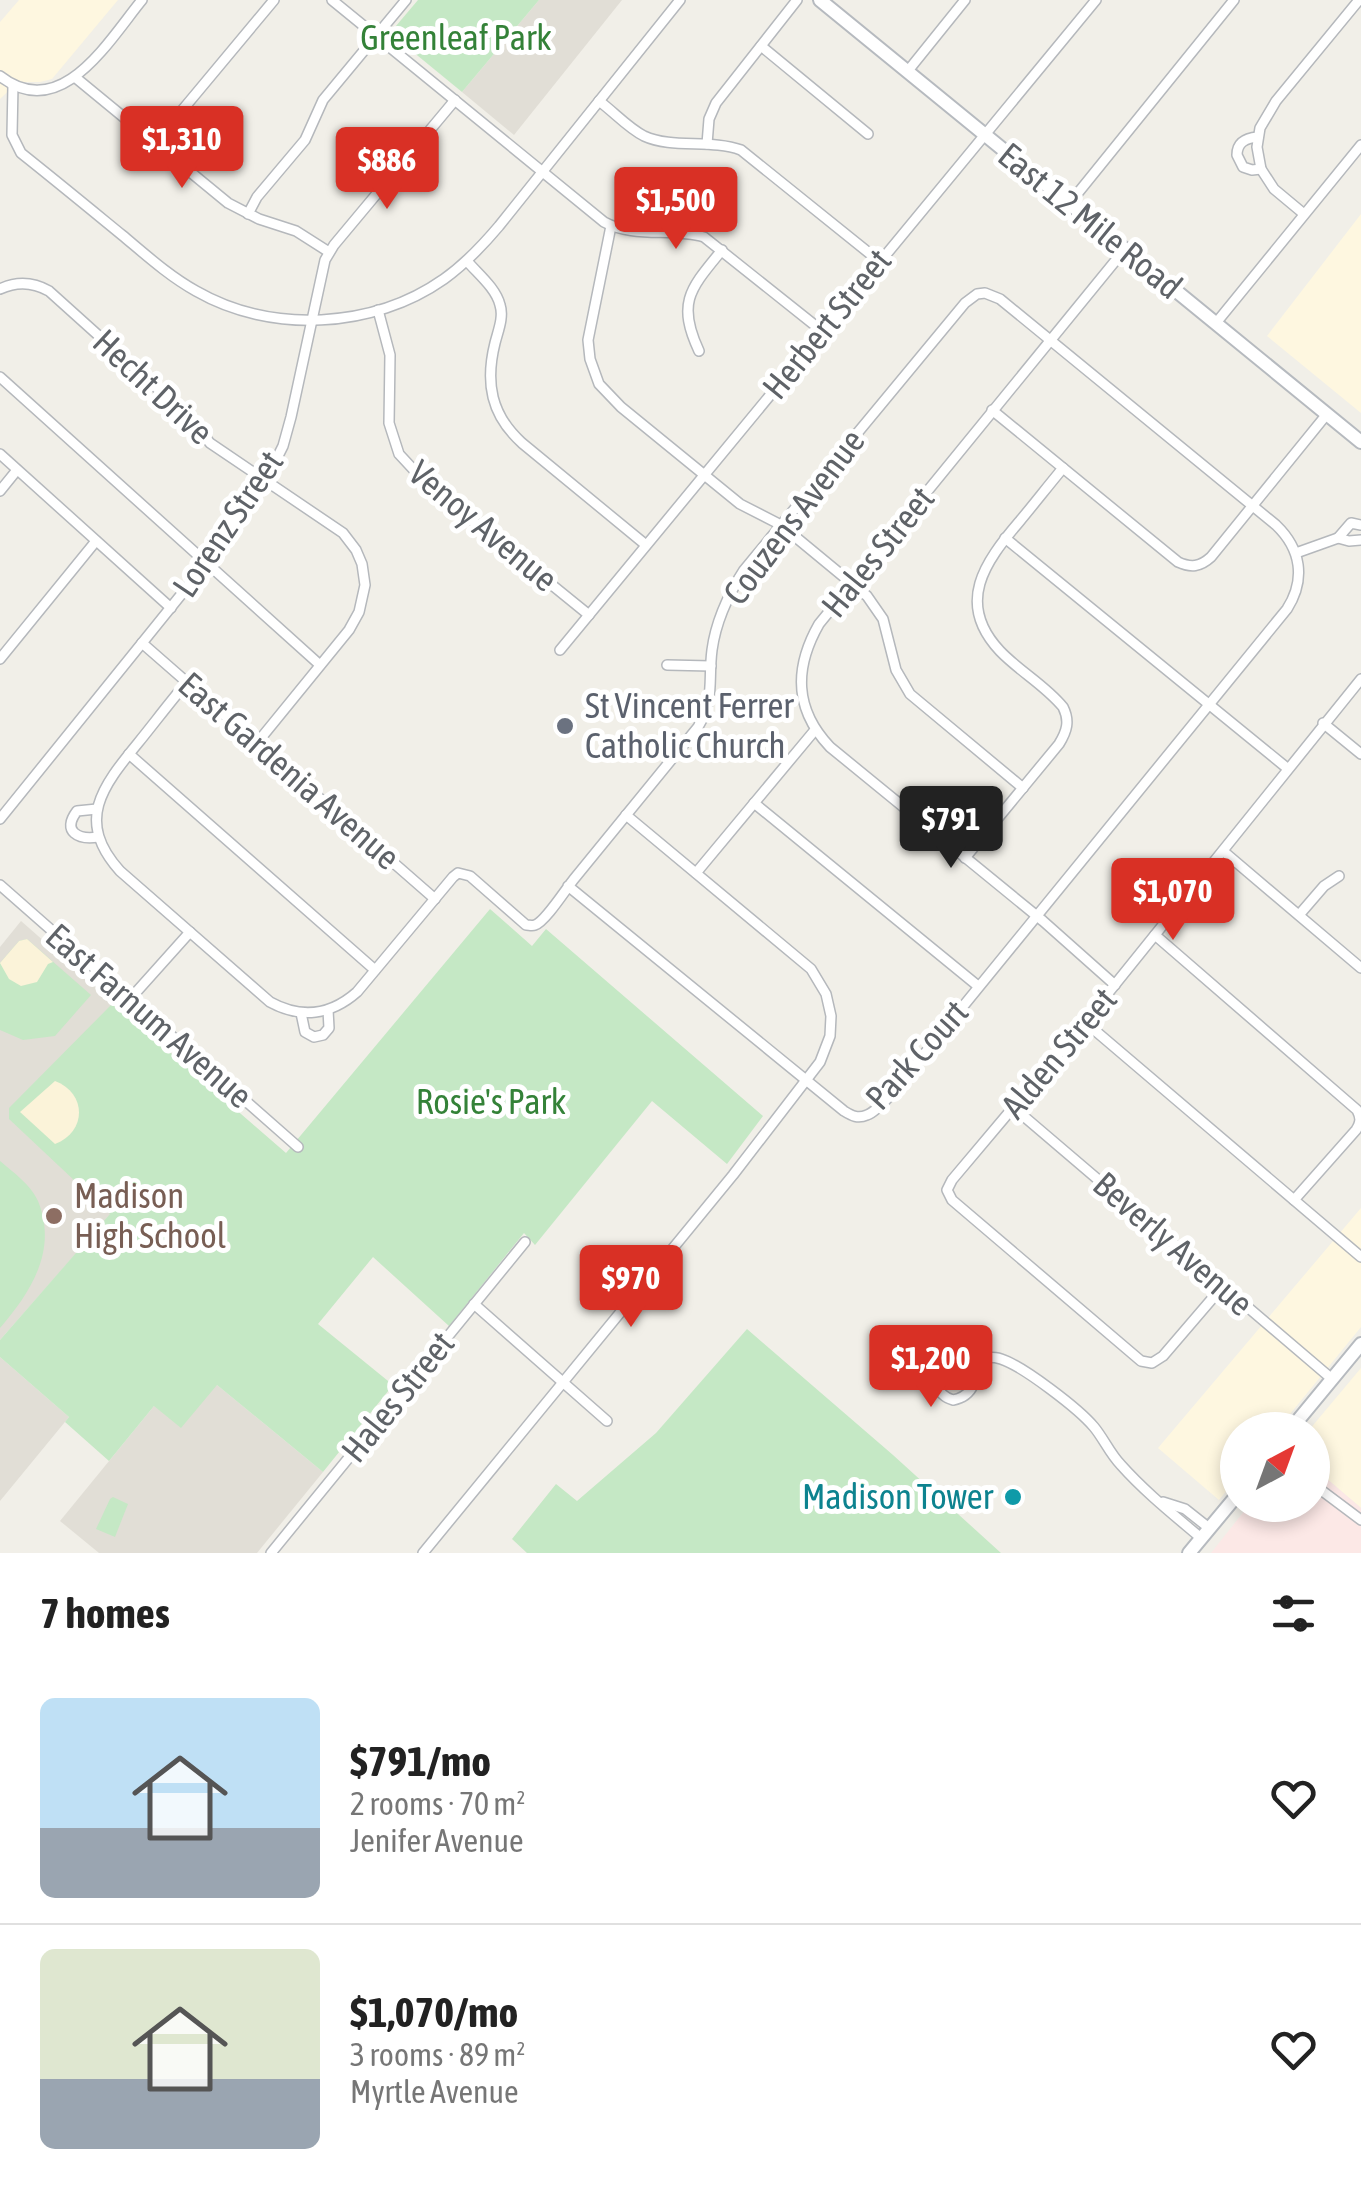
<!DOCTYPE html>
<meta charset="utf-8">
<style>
body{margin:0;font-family:"Asap Condensed",sans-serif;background:#f2f2f2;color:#222;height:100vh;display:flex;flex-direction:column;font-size:38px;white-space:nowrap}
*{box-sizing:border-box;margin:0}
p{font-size:32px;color:#767676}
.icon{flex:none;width:55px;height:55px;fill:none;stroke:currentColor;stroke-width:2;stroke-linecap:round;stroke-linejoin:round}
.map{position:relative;height:1553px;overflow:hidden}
.sheet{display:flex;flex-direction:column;background:#fff;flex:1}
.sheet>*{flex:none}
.needle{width:65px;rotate:41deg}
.controls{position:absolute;left:1220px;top:1412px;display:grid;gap:20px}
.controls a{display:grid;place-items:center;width:110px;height:110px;border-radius:50%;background:#fff;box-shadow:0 5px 15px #0003;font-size:50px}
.price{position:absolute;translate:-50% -85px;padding:0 22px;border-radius:10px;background:#d93025;color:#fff;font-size:32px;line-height:65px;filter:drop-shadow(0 2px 5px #0008)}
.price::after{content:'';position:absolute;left:50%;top:60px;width:30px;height:22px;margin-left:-15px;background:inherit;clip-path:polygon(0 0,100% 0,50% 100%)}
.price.on{background:#222;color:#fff}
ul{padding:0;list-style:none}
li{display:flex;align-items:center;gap:30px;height:250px;padding:0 40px}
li+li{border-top:2px solid #e0e0e0}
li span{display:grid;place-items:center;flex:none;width:280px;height:200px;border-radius:15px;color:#555}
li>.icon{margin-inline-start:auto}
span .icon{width:120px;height:120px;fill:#fffc;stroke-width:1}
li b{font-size:42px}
h2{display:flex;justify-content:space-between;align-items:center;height:120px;padding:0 40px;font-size:42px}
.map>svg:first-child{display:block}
.commercial{fill:#fef7e0}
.education{fill:#e1ded6}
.medical{fill:#fce8e6}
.green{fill:#c5e8c5}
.sand{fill:#fbf3d9}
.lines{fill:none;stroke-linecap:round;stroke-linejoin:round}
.street-casing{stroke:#b5b8bc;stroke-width:12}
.secondary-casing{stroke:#b6babf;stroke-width:16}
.street{stroke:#fff;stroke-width:9}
.secondary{stroke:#fff;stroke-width:12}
.worship-dot{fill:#6b7280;stroke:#fff;stroke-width:4}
.education-dot{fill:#8d6e63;stroke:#fff;stroke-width:4}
.culture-dot{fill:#0f9aa8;stroke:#fff;stroke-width:4}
.labels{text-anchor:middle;stroke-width:10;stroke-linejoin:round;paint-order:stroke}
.park-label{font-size:35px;fill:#348238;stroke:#fff}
.street-label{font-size:35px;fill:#5f6368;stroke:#fff}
.worship-label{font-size:35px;fill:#5b616d;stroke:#fff;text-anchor:start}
.education-label{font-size:35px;fill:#785e54;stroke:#fff;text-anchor:start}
.culture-label{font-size:35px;fill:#0d838f;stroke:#fff;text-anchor:end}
</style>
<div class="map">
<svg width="1361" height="1553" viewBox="0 0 1361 1553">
<rect width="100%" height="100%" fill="#f1efe8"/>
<g class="commercial">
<polygon points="19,0 118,0 52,79 40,82 18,82 0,99 0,22"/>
<polygon points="1361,214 1361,413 1267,336"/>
<polygon points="1361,1208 1361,1327 1277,1430 1238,1430 1237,1478 1219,1500 1158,1448"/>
<polygon points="1361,1368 1361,1508 1313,1467 1312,1430 1309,1430"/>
</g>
<g class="education">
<polygon points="539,0 622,0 514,135 462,92"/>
<polygon points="21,921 217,1093 0,1340 0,947"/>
<polygon points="0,1357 69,1417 0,1501"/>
<polygon points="217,1385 323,1472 257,1553 99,1553 60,1521 154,1406"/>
</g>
<polygon class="medical" points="1313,1467 1361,1508 1361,1553 1211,1553 1249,1505 1312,1505"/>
<g class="green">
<polygon points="418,0 539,0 462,92 390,33"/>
<polygon points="490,909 532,946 546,929 763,1116 727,1164 652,1101 535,1245 524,1233 449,1326 373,1257 318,1324 393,1385 323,1472 217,1385 181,1428 154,1406 109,1461 65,1422 69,1417 0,1357 0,1340 110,1214 9,1119 9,1108 113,1003 286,1153"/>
<polygon points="27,939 91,995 55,1036 23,1040 0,1030 0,963 19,941"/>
<path d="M0,1161C13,1172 31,1185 38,1201C58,1250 31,1292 0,1328Z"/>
<polygon points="747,1329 893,1455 1001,1553 527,1553 512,1539 556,1484 577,1501 656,1433"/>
<polygon points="113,1497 128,1504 115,1537 96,1529 110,1499"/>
</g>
<g class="sand">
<polygon points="27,939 53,962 48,964 37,982 21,986 9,979 0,963 19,941"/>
<path d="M55,1081C87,1093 87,1132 55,1144L20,1112Z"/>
</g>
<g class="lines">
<defs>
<g id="street">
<path d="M332,0L604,222C633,238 672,228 704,237L822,331"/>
<polyline points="761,46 868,134"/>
<polyline points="907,72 965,0"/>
<path d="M0,76C61,124 109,40 142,0"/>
<polyline points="76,78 228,203 259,219 296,231 329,252"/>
<path d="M13,85L12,135L21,153C55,180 89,208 122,235C146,255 169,276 196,291C271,334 373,329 444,279C465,264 483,245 499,226L680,0"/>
<path d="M599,101C614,112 628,128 644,136C672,149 711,139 741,150L879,261"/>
<path d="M1258,137C1246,138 1237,142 1237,155L1243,167L1252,170L1261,169"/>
<polyline points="154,144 274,0"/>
<polyline points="707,144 709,119 716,103 797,0"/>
<polyline points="1069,204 1234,0"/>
<polyline points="248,214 257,197 305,140 323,100 406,0"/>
<polyline points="1304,214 1274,189 1261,169 1257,147 1260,128 1276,101 1359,0"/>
<polyline points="611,226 588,340 590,359 599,384 621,407 740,504 781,525 867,596 883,619 896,670 910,694 1023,788"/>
<path d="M467,261C477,273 496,288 500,305C504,317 498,331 495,343C485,383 491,415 522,443L646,545"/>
<path d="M0,289C17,281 33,282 49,291L189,417L210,443L343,533L356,550L362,564L365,585L359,612L349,630L257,743"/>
<polyline points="378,310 390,355 389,423 399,454 425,482 589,615"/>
<polyline points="1216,323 1361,145"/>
<path d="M699,351C676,302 691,288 722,250"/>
<polyline points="0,377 320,665"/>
<path d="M992,410L1178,562C1191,568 1200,567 1211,557L1327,414"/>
<polyline points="0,454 171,608"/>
<polyline points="0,491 17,470"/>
<polyline points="1005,538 1287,768"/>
<polyline points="1338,538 1351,523 1361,525"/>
<polyline points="1296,553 1338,538 1349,541 1361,540"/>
<polyline points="142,643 435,899"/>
<polyline points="560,650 1096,0"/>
<polyline points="0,659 96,541"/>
<polyline points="667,665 711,666"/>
<path d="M187,682C170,702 155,722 138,743C102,787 75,821 120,871L270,1002C301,1019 331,1015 357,992L453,877L458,873L470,876L526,925C529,925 532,926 535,925C545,922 566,889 574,879L698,727C715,699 708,681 712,650C716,620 728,595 744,570L965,303L977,294L985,293L1000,299L1276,525C1301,549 1306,579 1287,609L925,1053C913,1067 883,1109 867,1115C858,1119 852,1116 844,1111L568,886"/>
<polyline points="1323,723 1361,754"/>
<polyline points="129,754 375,970"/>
<polyline points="754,803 978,986"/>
<path d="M97,809L77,811C61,832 79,840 98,837"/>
<polyline points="0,819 201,570 275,462 283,446 291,417 325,260 334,245 455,100"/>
<polyline points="1223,851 1361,968"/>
<path d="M965,858L1059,744C1067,731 1070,721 1063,707C1045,685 1019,671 1000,651C955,603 985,562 1019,522C1034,504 1048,486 1063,468"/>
<polyline points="696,873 815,730"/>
<polyline points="0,885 298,1147"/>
<polyline points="1299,915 1324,886 1339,876"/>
<path d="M1155,935L1357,1110C1361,1118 1361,1122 1356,1130L1294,1200"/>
<path d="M1115,985L1043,921L830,747C794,709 794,668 819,624L1125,249"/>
<polyline points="130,999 190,932"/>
<polyline points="301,1013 305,1032 314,1037 323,1035 329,1028 328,1010"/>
<polyline points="1085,1022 1361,1257"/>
<polyline points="1014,1108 1332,1379"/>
<polyline points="1223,1286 1163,1356 1152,1363 1141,1361 952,1200 947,1190 952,1180 1080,1028 1361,679"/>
<polyline points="474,1304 607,1421"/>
<path d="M975,1360C978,1378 974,1396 953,1400C935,1395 932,1377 948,1366C959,1359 989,1355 1001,1359C1023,1366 1079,1409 1094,1427C1104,1439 1110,1454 1121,1465C1145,1492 1174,1515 1201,1538"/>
<polyline points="1317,1487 1361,1520"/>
<polyline points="1163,1502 1185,1509 1209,1528"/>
<polyline points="271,1553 525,1242"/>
<polyline points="423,1553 733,1175 820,1062 830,1036 831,1016 826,994 811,969 626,815"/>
</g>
<g id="secondary">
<polyline points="820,0 1361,442"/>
<polyline points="1290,1430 1361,1344"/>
<polyline points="1189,1553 1238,1494"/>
</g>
</defs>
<use href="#street" class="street-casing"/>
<use href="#secondary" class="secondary-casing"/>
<use href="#street" class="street"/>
<use href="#secondary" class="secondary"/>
</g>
<circle class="worship-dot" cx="565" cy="726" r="10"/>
<circle class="education-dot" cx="54" cy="1216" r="10"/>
<circle class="culture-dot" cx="1013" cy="1497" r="10"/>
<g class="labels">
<g class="park-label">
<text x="456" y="50">Greenleaf Park</text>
<text x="491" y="1114">Rosie's Park</text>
</g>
<g class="street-label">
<text transform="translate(1090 221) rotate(39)" y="12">East 12 Mile Road</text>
<text transform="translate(827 324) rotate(-51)" y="12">Herbert Street</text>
<text transform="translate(153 387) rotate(43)" y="12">Hecht Drive</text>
<text transform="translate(794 517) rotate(-53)" y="12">Couzens Avenue</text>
<text transform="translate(228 524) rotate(-56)" y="12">Lorenz Street</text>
<text transform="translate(483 526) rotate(40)" y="12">Venoy Avenue</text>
<text transform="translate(878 552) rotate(-51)" y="12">Hales Street</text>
<text transform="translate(289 771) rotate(41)" y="12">East Gardenia Avenue</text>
<text transform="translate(149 1016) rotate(41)" y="12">East Farnum Avenue</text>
<text transform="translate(1059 1053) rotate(-50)" y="12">Alden Street</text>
<text transform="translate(917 1055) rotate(-48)" y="12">Park Court</text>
<text transform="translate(1173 1244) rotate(41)" y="12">Beverly Avenue</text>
<text transform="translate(398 1397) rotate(-51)" y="12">Hales Street</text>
</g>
<g class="worship-label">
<text x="585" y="718">St Vincent Ferrer<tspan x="585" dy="40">Catholic Church</tspan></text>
</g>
<g class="education-label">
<text x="74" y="1208">Madison<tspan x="74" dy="40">High School</tspan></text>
</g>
<g class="culture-label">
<text x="993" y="1509">Madison Tower</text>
</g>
</g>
</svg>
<div class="controls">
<a><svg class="needle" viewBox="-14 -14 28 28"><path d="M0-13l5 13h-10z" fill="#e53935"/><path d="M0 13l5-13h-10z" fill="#767676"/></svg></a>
</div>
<b class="price" style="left:182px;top:191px">$1,310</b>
<b class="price" style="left:387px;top:212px">$886</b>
<b class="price" style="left:676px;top:252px">$1,500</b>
<b class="price on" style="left:951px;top:871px">$791</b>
<b class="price" style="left:1173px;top:943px">$1,070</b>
<b class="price" style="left:631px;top:1330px">$970</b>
<b class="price" style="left:931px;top:1410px">$1,200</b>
</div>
<section class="sheet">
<h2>7 homes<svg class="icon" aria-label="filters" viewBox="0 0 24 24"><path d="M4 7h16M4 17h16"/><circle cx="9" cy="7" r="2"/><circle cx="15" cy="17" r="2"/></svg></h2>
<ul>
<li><span style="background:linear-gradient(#bfe0f5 65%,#9aa5b1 0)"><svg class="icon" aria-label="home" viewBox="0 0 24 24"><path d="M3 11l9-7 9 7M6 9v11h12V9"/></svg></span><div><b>$791/mo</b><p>2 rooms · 70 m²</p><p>Jenifer Avenue</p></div><svg class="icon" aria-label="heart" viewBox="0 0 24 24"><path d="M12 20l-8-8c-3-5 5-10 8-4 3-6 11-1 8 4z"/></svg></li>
<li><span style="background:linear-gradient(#dfe7d0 65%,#9aa5b1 0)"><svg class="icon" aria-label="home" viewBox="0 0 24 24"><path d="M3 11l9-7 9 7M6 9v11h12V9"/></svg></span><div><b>$1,070/mo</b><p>3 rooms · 89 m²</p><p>Myrtle Avenue</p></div><svg class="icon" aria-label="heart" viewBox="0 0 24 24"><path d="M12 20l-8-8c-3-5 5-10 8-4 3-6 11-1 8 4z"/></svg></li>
</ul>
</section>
